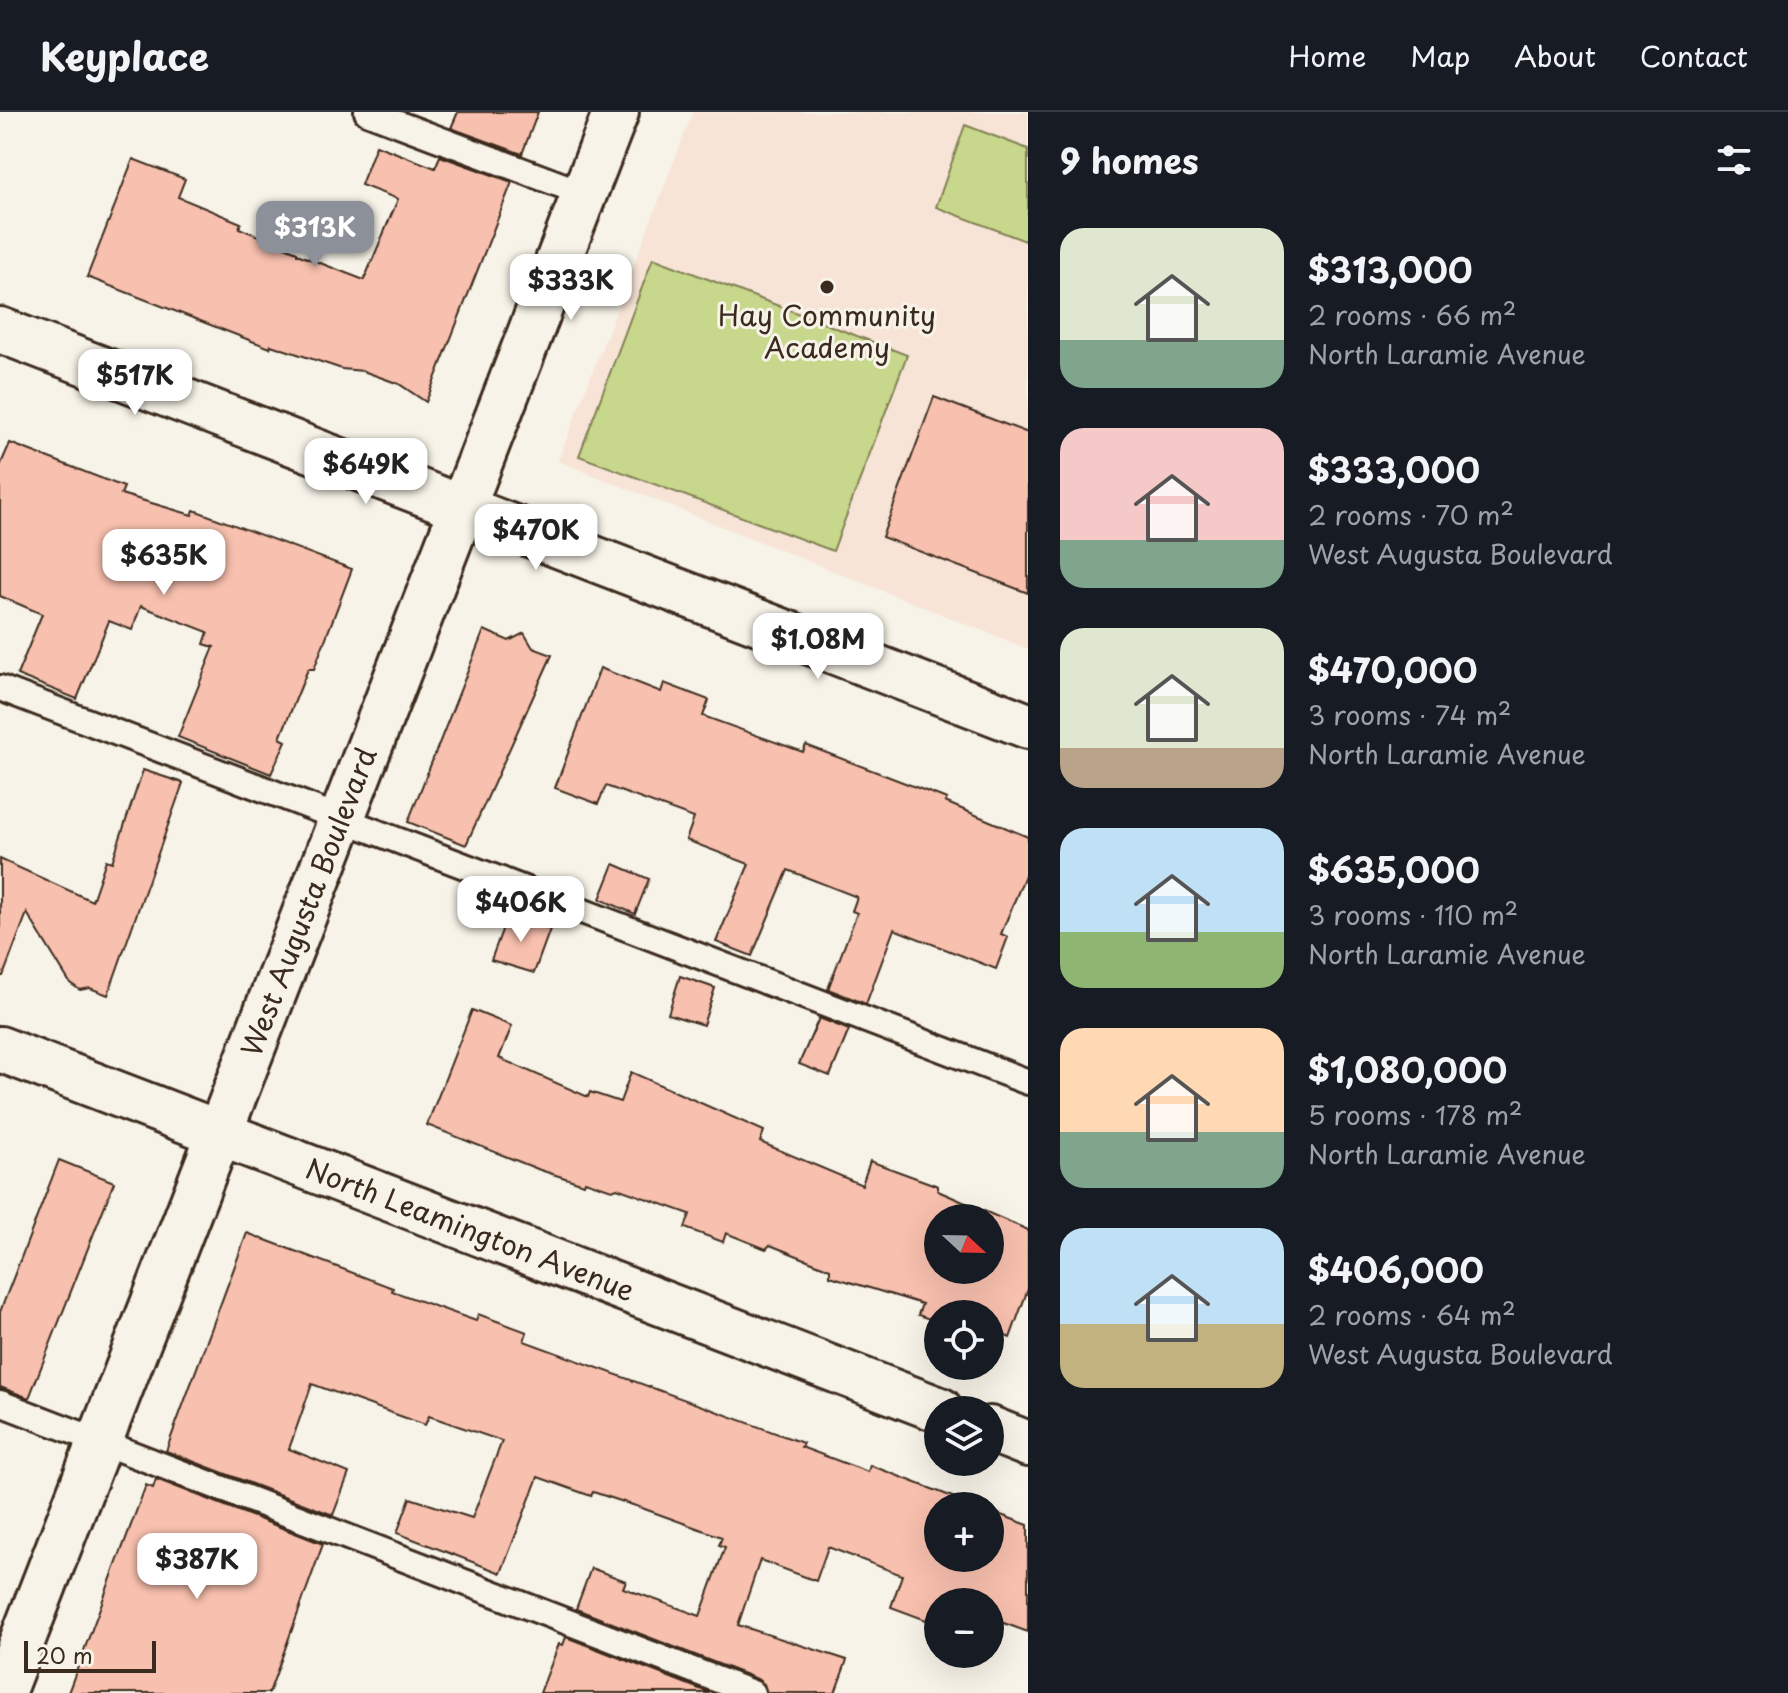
<!DOCTYPE html>
<meta charset="utf-8">
<style>
body{margin:0;font-family:"Playpen Sans",sans-serif;background:#20242c;color:#f1f3f6;height:100vh;display:flex;flex-direction:column;font-size:30px;white-space:nowrap}
*{box-sizing:border-box;margin:0}
p{font-size:26px;color:#9ea1a6}
.icon{flex:none;width:44px;height:44px;fill:none;stroke:currentColor;stroke-width:2;stroke-linecap:round;stroke-linejoin:round}
.map{position:relative;flex:1;overflow:hidden}
.sheet{display:flex;flex-direction:column;background:#171b24;width:760px}
.sheet>*{flex:none}
.needle{width:52px;rotate:112deg}
.tools{position:absolute;left:924px;top:1092px;display:grid;gap:16px}
.tools a{display:grid;place-items:center;width:80px;height:80px;border-radius:50%;background:#171b24;box-shadow:0 8px 32px #0002;font-size:40px}
.scale{position:absolute;left:24px;bottom:20px;width:132px;box-sizing:border-box;padding-left:8px;border:4px solid #3b2a1e;border-top:0;font-size:22px;line-height:28px;white-space:nowrap;color:#3b2a1e;-webkit-text-stroke:6px #f7f3e8;paint-order:stroke}
.price{position:absolute;translate:-50% -68px;padding:0 18px;border-radius:16px;background:#fff;color:#222;font-size:26px;line-height:52px;filter:drop-shadow(0 2px 4px #0008)}
.price::after{content:'';position:absolute;left:50%;top:48px;width:24px;height:18px;margin-left:-12px;background:inherit;clip-path:polygon(0 0,100% 0,50% 100%)}
.price.selected{background:#8c9099;color:#fff}
ul{padding:0;list-style:none}
li{display:flex;align-items:center;gap:24px;height:200px;padding:0 32px}
li span{display:grid;place-items:center;flex:none;width:224px;height:160px;border-radius:24px;color:#555}
li>.icon{margin-inline-start:auto}
span .icon{width:96px;height:96px;fill:#fffc;stroke-width:1}
li b{font-size:34px}
h2{display:flex;justify-content:space-between;align-items:center;height:96px;padding:0 32px;font-size:34px}
header{display:flex;align-items:center;gap:48px;box-sizing:border-box;height:112px;padding:0 40px;background:#171b24;border-bottom:2px solid #363941}
header strong{font-size:38px}
nav{display:flex;gap:44px;margin-inline-start:auto;font-size:28px}
main{display:flex;flex:1;min-height:0}
.map>svg:first-child{display:block}
.built{fill:#f7e4d7}
.green{fill:#c7d78b;stroke:#818054;stroke-width:2}
.building{fill:#f8c0ae;stroke:#3b2a1e;stroke-width:2;fill-rule:evenodd}
.lines{fill:none;stroke-linecap:round;stroke-linejoin:round}
.service-casing{stroke:#3b2a1e;stroke-width:30}
.minor-casing{stroke:#3b2a1e;stroke-width:50}
.tertiary-casing{stroke:#3b2a1e;stroke-width:50}
.service{stroke:#f7f3e8;stroke-width:24}
.minor{stroke:#f7f3e8;stroke-width:44}
.tertiary{stroke:#f7f3e8;stroke-width:44}
.poi-dot{fill:#3b2a1e;stroke:#f7f3e8;stroke-width:3}
.labels{text-anchor:middle;stroke-width:6;stroke-linejoin:round;paint-order:stroke}
.poi-label{font-size:28px;fill:#3b2a1e;stroke:#f7f3e8}
.street-label{font-size:28px;fill:#3b2a1e;stroke:#f7f3e8}
</style>
<header>
<strong>Keyplace</strong>
<nav><a>Home</a><a>Map</a><a>About</a><a>Contact</a></nav>
</header>
<main>
<div class="map">
<svg width="1028" height="1581" viewBox="0 0 1028 1581">
<rect width="100%" height="100%" fill="#f7f3e8"/>
<filter id="ink" filterUnits="userSpaceOnUse"><feTurbulence type="fractalNoise" baseFrequency=".0125" numOctaves="2"/><feDisplacementMap in="SourceGraphic" scale="16" xChannelSelector="R" yChannelSelector="G"/><feConvolveMatrix kernelMatrix="1 2 1 2 8 2 1 2 1" color-interpolation-filters="sRGB"/></filter>
<g filter="url(#ink)">
<polygon class="built" points="693,0 1028,0 1028,537 558,349"/>
<g class="green">
<polygon points="965,13 1028,37 1028,130 936,95"/>
<polygon points="653,146 907,243 833,439 579,344"/>
</g>
<g class="building">
<polygon points="458,0 538,0 522,42 451,16"/>
<polygon points="376,33 435,56 440,44 512,70 426,290 399,272 363,259 342,257 271,233 270,236 87,165 133,47 185,67 178,85 241,111 239,116 297,140 297,142 364,168 398,87 361,73"/>
<polygon points="934,285 1028,321 1028,481 882,425"/>
<polygon points="10,331 124,375 121,382 192,403 194,398 352,457 314,557 308,557 280,626 286,629 271,662 178,625 214,535 204,532 208,520 141,494 132,518 109,509 77,587 17,563 42,502 0,484 0,354"/>
<polygon points="484,518 509,529 524,521 533,536 552,543 466,733 408,710"/>
<polygon points="600,556 661,580 664,571 709,588 703,604 803,640 806,633 947,687 945,690 1028,725 1028,756 1001,822 1008,825 996,857 894,817 866,892 828,877 857,801 852,799 857,785 788,758 752,844 716,830 749,752 686,728 694,706 606,674 598,692 555,676"/>
<polygon points="143,658 183,671 108,883 90,876 80,878 70,871 27,801 3,864 0,864 0,747 92,789 106,748 112,750"/>
<polygon points="614,752 649,767 635,802 600,787"/>
<polygon points="508,802 550,817 534,861 491,848"/>
<polygon points="680,864 715,876 703,913 668,902"/>
<path d="M472,898L512,914L499,946L588,985L590,980L620,990L631,960L764,1019L760,1030L862,1073L870,1049L938,1074V1079L1028,1118V1177L1010,1226L994,1219L990,1221V1202H938V1210L918,1203L922,1192L830,1164V1157L770,1133L766,1137L726,1121L723,1130L685,1116L690,1102L617,1076L612,1078L585,1069L584,1072L540,1058L427,1013ZM938,1106H990V1158H938Z"/>
<polygon points="819,906 849,918 830,964 799,952"/>
<polygon points="59,1048 114,1070 29,1286 0,1275 0,1200"/>
<polygon points="247,1121 393,1176 392,1179 476,1209 478,1202 527,1220 524,1229 803,1331 801,1335 868,1360 870,1353 976,1394 938,1394 938,1446 990,1446 990,1399 1028,1413 1028,1520 990,1506 990,1490 942,1488 938,1490 934,1511 891,1495 902,1463 828,1435 816,1469 760,1448 738,1513 847,1548 835,1581 767,1581 764,1572 757,1567 576,1497 591,1456 626,1469 623,1476 700,1504 725,1435 719,1433 722,1425 639,1395 593,1380 591,1384 538,1365 501,1461 397,1421 410,1386 472,1406 502,1329 429,1304 425,1313 312,1272 289,1337 349,1361 333,1403 166,1339"/>
<polygon points="156,1367 323,1432 269,1581 68,1581 146,1373 153,1376"/>
<polygon points="566,1525 710,1581 540,1581 559,1532 563,1533"/>
</g>
<g class="lines">
<defs>
<g id="service">
<polyline points="367,0 585,82"/>
<polyline points="0,576 1028,970"/>
<polyline points="0,1291 752,1581"/>
</g>
<g id="minor">
<polyline points="0,937 940,1298"/>
<polyline points="990,1317 1028,1332"/>
</g>
<g id="tertiary">
<polyline points="0,218 1028,614"/>
<polyline points="2,1581 616,0"/>
</g>
</defs>
<use href="#service" class="service-casing"/>
<use href="#minor" class="minor-casing"/>
<use href="#tertiary" class="tertiary-casing"/>
<use href="#service" class="service"/>
<use href="#minor" class="minor"/>
<use href="#tertiary" class="tertiary"/>
</g>
</g>
<circle class="poi-dot" cx="827" cy="175" r="8"/>
<g class="labels">
<g class="poi-label">
<text x="827" y="214">Hay Community<tspan x="827" dy="32">Academy</tspan></text>
</g>
<g class="street-label">
<text transform="translate(309 790) rotate(-69)" y="10">West Augusta Boulevard</text>
<text transform="translate(470 1118) rotate(21)" y="10">North Leamington Avenue</text>
</g>
</g>
</svg>
<div class="tools">
<a><svg class="needle" viewBox="-14 -14 28 28"><path d="M0-13l5 13h-10z" fill="#e53935"/><path d="M0 13l5-13h-10z" fill="#9ea1a6"/></svg></a>
<a><svg class="icon" aria-label="locate" viewBox="0 0 24 24"><circle cx="12" cy="12" r="6"/><path d="M12 2v4M12 18v4M2 12h4M18 12h4"/></svg></a>
<a><svg class="icon" aria-label="layers" viewBox="0 0 24 24"><path d="M12 4l9 5-9 5-9-5zM3 14l9 5 9-5"/></svg></a>
<a>+</a>
<a>−</a>
</div>
<div class="scale">20 m</div>
<b class="price selected" style="left:315px;top:157px">$313K</b>
<b class="price" style="left:571px;top:210px">$333K</b>
<b class="price" style="left:135px;top:305px">$517K</b>
<b class="price" style="left:366px;top:394px">$649K</b>
<b class="price" style="left:536px;top:460px">$470K</b>
<b class="price" style="left:164px;top:485px">$635K</b>
<b class="price" style="left:818px;top:569px">$1.08M</b>
<b class="price" style="left:521px;top:832px">$406K</b>
<b class="price" style="left:197px;top:1489px">$387K</b>
</div>
<section class="sheet">
<h2>9 homes<svg class="icon" aria-label="filters" viewBox="0 0 24 24"><path d="M4 7h16M4 17h16"/><circle cx="9" cy="7" r="2"/><circle cx="15" cy="17" r="2"/></svg></h2>
<ul>
<li><span style="background:linear-gradient(#dfe7d0 70%,#7fa58c 0)"><svg class="icon" aria-label="home" viewBox="0 0 24 24"><path d="M3 11l9-7 9 7M6 9v11h12V9"/></svg></span><div><b>$313,000</b><p>2 rooms · 66 m²</p><p>North Laramie Avenue</p></div></li>
<li><span style="background:linear-gradient(#f6c9c9 70%,#7fa58c 0)"><svg class="icon" aria-label="home" viewBox="0 0 24 24"><path d="M3 11l9-7 9 7M6 9v11h12V9"/></svg></span><div><b>$333,000</b><p>2 rooms · 70 m²</p><p>West Augusta Boulevard</p></div></li>
<li><span style="background:linear-gradient(#dfe7d0 75%,#b9a48a 0)"><svg class="icon" aria-label="home" viewBox="0 0 24 24"><path d="M3 11l9-7 9 7M6 9v11h12V9"/></svg></span><div><b>$470,000</b><p>3 rooms · 74 m²</p><p>North Laramie Avenue</p></div></li>
<li><span style="background:linear-gradient(#bfe0f5 65%,#8fb573 0)"><svg class="icon" aria-label="home" viewBox="0 0 24 24"><path d="M3 11l9-7 9 7M6 9v11h12V9"/></svg></span><div><b>$635,000</b><p>3 rooms · 110 m²</p><p>North Laramie Avenue</p></div></li>
<li><span style="background:linear-gradient(#ffd9b3 65%,#7fa58c 0)"><svg class="icon" aria-label="home" viewBox="0 0 24 24"><path d="M3 11l9-7 9 7M6 9v11h12V9"/></svg></span><div><b>$1,080,000</b><p>5 rooms · 178 m²</p><p>North Laramie Avenue</p></div></li>
<li><span style="background:linear-gradient(#bfe0f5 60%,#c2b280 0)"><svg class="icon" aria-label="home" viewBox="0 0 24 24"><path d="M3 11l9-7 9 7M6 9v11h12V9"/></svg></span><div><b>$406,000</b><p>2 rooms · 64 m²</p><p>West Augusta Boulevard</p></div></li>
</ul>
</section>
</main>
